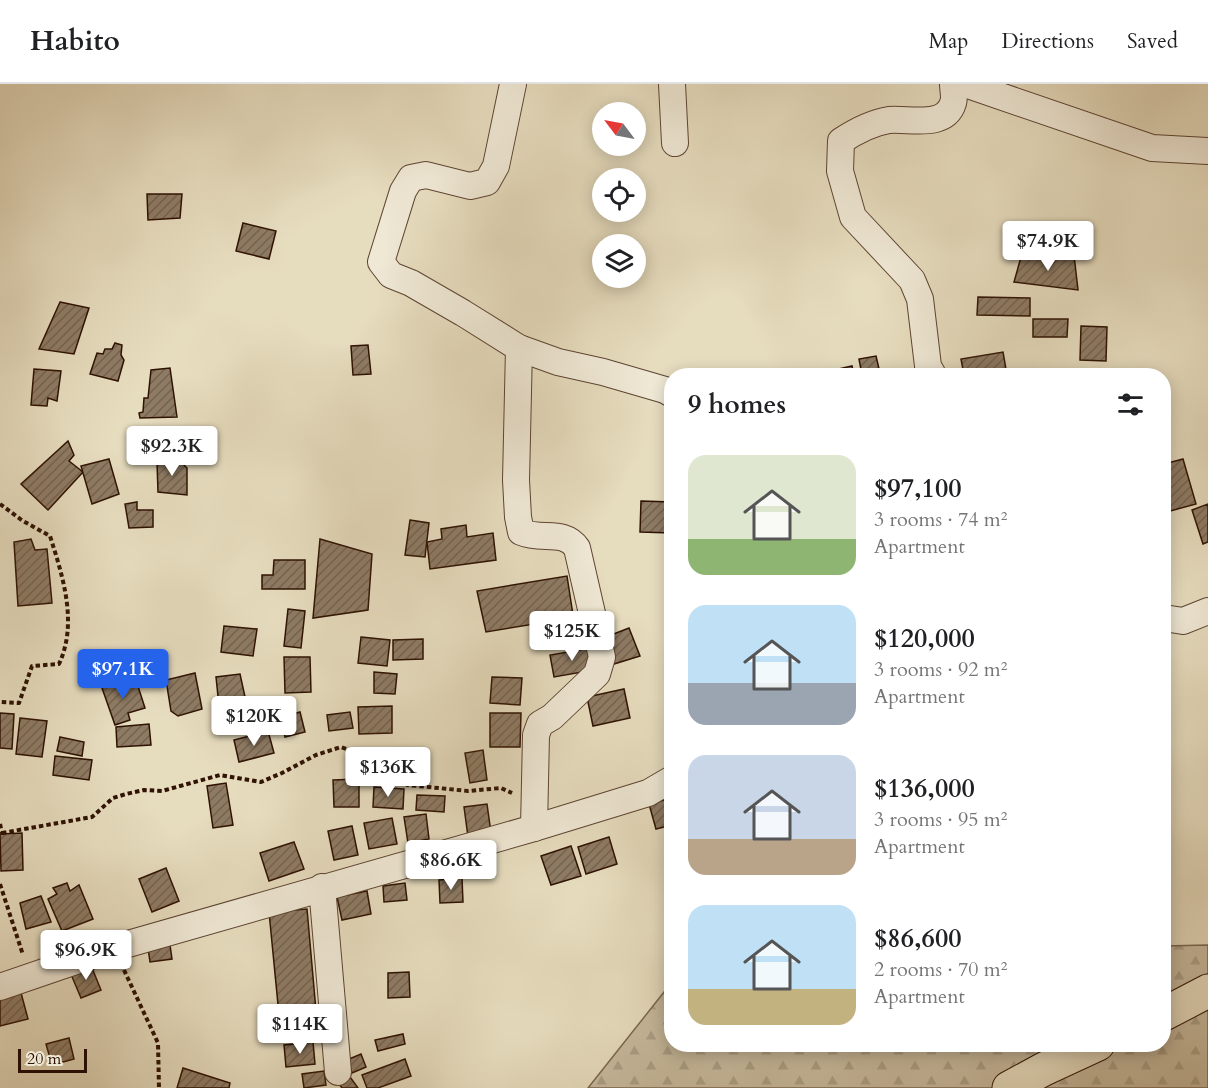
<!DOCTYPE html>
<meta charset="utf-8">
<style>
body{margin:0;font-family:Cardo,serif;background:#f2f2f2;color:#202124;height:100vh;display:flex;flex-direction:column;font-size:22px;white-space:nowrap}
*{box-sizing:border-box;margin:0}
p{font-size:20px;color:#757577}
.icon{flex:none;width:33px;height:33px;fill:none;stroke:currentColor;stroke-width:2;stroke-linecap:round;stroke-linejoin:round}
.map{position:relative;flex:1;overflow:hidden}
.panel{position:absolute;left:664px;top:284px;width:507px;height:684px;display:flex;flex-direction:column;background:#fff;border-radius:24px;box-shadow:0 3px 15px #0003}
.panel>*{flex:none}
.needle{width:39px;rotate:302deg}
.controls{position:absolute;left:592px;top:18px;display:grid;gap:12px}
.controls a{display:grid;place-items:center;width:54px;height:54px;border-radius:50%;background:#fff;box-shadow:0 3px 15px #0003;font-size:30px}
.scale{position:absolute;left:18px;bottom:15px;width:69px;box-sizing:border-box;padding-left:6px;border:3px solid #2f1203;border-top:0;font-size:16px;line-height:21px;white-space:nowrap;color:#2f1203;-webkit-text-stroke:4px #efe8d5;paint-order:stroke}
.price{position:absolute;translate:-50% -51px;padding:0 14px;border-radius:6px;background:#fff;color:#222;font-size:20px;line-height:39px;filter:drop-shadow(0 2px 3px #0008)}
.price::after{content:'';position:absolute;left:50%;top:36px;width:18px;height:14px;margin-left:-9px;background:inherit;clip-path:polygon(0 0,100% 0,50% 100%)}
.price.active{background:#2563eb;color:#fff}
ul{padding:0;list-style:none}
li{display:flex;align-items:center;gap:18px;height:150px;padding:0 24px}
li span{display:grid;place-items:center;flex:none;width:168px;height:120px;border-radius:18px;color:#555}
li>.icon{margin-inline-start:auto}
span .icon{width:72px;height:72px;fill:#fffc;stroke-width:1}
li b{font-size:26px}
h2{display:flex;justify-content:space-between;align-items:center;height:72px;padding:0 24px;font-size:26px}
header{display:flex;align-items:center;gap:36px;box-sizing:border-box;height:84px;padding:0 30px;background:#fff;border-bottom:2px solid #e0e0e0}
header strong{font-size:28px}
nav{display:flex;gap:33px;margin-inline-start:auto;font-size:21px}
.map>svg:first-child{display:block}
.forest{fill:url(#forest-firs);stroke:#7b6650;stroke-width:1.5}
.building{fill:url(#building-hatch);stroke:#2f1203;stroke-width:1.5}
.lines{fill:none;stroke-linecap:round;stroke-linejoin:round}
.minor-casing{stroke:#5d4432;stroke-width:28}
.primary-casing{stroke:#2f1203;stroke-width:35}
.path{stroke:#2f1203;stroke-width:4;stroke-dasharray:4.5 3;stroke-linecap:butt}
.minor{stroke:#efe8d5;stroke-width:26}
.primary{stroke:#e6dcbe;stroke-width:33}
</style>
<header>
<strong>Habito</strong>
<nav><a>Map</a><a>Directions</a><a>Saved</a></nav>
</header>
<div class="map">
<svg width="1208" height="1004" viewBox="0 0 1208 1004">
<defs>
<pattern id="forest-firs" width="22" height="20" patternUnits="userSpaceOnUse" patternTransform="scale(1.5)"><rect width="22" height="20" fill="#c7ba9e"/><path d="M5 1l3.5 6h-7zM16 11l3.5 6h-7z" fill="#ab9f86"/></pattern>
<pattern id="building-hatch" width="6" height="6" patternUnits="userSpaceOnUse" patternTransform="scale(1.5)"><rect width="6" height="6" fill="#8e7b64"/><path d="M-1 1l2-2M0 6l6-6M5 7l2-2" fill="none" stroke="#746350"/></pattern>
</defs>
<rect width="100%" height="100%" fill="#e6dcbe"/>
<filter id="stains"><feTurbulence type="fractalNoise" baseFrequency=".00333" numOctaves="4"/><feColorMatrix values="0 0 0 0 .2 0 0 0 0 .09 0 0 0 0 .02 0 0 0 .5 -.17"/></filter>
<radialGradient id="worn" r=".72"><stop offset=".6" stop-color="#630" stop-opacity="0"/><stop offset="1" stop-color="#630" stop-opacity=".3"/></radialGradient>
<polygon class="forest" points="1208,861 1208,1004 588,1004 672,898 672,960 1164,960 1164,862"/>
<g class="building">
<polygon points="147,110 182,110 180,134 148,136"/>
<polygon points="243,139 276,147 269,175 236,167"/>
<polygon points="1074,171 1078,206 1014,198 1021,173"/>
<polygon points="978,213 1030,214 1030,232 977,231"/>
<polygon points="60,218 89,224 74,270 39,265"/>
<polygon points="1033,235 1068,235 1067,253 1033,253"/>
<polygon points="1081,242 1107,243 1106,277 1080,276"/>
<polygon points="115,259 122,261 121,271 124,276 118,297 90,290 97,269 103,270 105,265 112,265"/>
<polygon points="368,261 371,290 353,291 351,262"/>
<polygon points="1003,268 1007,291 964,291 961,275"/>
<polygon points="876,272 880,289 862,291 859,275"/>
<polygon points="852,282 854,291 836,291 834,286"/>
<polygon points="170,284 177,333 140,334 139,329 143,328 144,314 148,314 151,286"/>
<polygon points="34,285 61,287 57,317 48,314 47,322 31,321"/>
<polygon points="68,357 74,371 69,377 83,388 48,426 21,400"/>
<polygon points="177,374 187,384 187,411 158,408 157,378"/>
<polygon points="109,375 119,410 92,420 81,382"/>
<polygon points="1183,375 1196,420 1170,427 1164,407 1164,380"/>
<polygon points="641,417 672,418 672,449 640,448"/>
<polygon points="137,418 137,426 153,426 153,443 129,444 125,420"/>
<polygon points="1208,420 1208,458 1203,460 1192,426"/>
<polygon points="410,436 429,439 425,473 405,471"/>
<polygon points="466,441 467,453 493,449 496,476 430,485 427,458 442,455 441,445"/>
<polygon points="31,455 35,466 47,465 52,519 18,522 14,458"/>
<polygon points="320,455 372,470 368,526 313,534"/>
<polygon points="274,476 305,476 305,505 262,505 262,491 273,491"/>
<polygon points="567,492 577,557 539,563 534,540 486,548 477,507"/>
<polygon points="288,525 305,527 301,564 284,562"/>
<polygon points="224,542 257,545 253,572 221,568"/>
<polygon points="629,544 640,572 614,580 606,553"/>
<polygon points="361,553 390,556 387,582 358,579"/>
<polygon points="423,555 423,575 393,576 393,556"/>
<polygon points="591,564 594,586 554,593 550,571"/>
<polygon points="284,573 310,573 311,608 285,609"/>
<polygon points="374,588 397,590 395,610 374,609"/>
<polygon points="195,589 202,625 178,632 171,627 166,596"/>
<polygon points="240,590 247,622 219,622 216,593"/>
<polygon points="135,593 145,624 128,629 130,636 115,641 102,604"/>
<polygon points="492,593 522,594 520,621 490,619"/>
<polygon points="624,605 630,634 593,642 587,613"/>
<polygon points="392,622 392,649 359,650 358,623"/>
<polygon points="300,628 305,648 285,653 281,633"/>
<polygon points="350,628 353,644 329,647 327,631"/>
<polygon points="0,629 14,630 12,665 0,664"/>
<polygon points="490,629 521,629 520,663 490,663"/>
<polygon points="20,634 47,637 42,673 16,670"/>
<polygon points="149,640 151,661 117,663 116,643"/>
<polygon points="268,647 274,669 239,678 234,656"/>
<polygon points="60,653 84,658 82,672 57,667"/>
<polygon points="483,666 487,696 470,699 465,669"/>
<polygon points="55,672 92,676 89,696 53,691"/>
<polygon points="359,695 359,723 334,723 333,696"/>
<polygon points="226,699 233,741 213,744 207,702"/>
<polygon points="374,703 404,705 403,725 373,723"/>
<polygon points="417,711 445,712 444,728 416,726"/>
<polygon points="672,714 672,741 656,745 649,720"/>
<polygon points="487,720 491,749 468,753 464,723"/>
<polygon points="426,730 429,755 408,759 404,733"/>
<polygon points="392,734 397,760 369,765 364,739"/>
<polygon points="352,742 358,771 334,776 328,747"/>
<polygon points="22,749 23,786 1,787 0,750"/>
<polygon points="609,753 617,780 586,790 578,763"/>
<polygon points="294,758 304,785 269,797 260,769"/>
<polygon points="571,762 581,792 551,801 541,772"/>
<polygon points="166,784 179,817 152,828 139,795"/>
<polygon points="462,794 463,818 440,819 439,796"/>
<polygon points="67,799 70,807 79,801 93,835 62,847 48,815 57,810 53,804"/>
<polygon points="405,799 407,816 384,818 383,802"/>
<polygon points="367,807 371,830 342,836 337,813"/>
<polygon points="41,812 51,838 26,845 20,819"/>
<polygon points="307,825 317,938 280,941 269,828"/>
<polygon points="170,861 172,875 150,878 148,864"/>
<polygon points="90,879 101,906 81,914 70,888"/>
<polygon points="409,888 410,913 388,914 388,889"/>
<polygon points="20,905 28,935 0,942 0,910"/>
<polygon points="403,950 405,960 378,967 375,956"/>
<polygon points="69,954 74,975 52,981 46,960"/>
<polygon points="313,958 315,980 286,983 284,961"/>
<polygon points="361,970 366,983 352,989 347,976"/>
<polygon points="405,975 411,992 378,1004 367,1004 362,991"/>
<polygon points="183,984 230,999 229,1004 177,1004"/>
<polygon points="324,987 326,1001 304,1004 302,990"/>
<polygon points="350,993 358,1004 342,1004 339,1000"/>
</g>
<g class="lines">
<defs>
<g id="minor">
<polyline points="513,0 496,82 487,98 470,102 426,91 411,94 403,107 381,178 391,191 411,199 463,229 519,264 558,278 603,288 665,306 672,310"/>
<polyline points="672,0 675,59"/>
<polyline points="965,0 1152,64 1208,67"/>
<path d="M519,264L516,396L518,433L521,448C542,457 564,445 577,464L602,573L597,590L552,633L540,640L536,651L534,744"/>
<path d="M933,291L928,282L920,215L912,196L853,133L840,87L841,57C856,47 871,39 889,36C909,34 945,45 953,19C955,14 953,5 953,0"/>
<polyline points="1164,534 1183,537 1208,527"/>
<polyline points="322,803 338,988"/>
<polyline points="0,903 114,864 534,744 648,709 672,695"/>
</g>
<g id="primary">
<polyline points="1164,930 1208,907"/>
<polyline points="1009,1004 1044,985 1098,960"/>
</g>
</defs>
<use href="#minor" class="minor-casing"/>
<use href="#primary" class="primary-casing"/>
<g class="path">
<path d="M0,420L23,437L50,452C63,493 78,539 59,580L32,582L19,619L0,618"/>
<polyline points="0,740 2,749 1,749"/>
<polyline points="2,749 92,733 113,714 126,710 144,706 162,707 220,691 261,698 282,689 316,671 341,663 368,673 385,693 408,701 468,707 501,704 512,709"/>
<polyline points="0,800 23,871"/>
<polyline points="124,886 158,959 159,1004"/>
</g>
<use href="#minor" class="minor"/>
<use href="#primary" class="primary"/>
</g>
<rect width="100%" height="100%" filter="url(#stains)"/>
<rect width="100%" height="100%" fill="url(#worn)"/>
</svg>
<div class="controls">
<a><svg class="needle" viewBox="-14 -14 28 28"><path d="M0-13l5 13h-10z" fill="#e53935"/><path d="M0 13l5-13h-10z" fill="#757577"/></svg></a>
<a><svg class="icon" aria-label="locate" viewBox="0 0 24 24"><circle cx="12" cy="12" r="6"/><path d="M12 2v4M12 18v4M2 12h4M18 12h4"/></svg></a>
<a><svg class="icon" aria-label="layers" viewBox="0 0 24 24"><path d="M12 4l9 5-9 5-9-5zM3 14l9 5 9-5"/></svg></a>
</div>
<div class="scale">20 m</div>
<b class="price" style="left:1048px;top:188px">$74.9K</b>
<b class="price" style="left:172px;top:393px">$92.3K</b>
<b class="price" style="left:572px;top:578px">$125K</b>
<b class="price active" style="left:123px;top:616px">$97.1K</b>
<b class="price" style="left:254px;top:663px">$120K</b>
<b class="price" style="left:388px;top:714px">$136K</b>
<b class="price" style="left:451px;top:807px">$86.6K</b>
<b class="price" style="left:86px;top:897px">$96.9K</b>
<b class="price" style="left:300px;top:971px">$114K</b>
<section class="panel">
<h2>9 homes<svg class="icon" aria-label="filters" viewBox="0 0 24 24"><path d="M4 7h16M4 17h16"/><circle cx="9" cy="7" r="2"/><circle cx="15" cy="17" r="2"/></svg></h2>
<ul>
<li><span style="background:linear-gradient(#dfe7d0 70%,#8fb573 0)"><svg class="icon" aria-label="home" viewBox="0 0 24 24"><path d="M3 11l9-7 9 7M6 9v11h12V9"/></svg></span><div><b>$97,100</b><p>3 rooms · 74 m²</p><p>Apartment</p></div></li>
<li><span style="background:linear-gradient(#bfe0f5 65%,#9aa5b1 0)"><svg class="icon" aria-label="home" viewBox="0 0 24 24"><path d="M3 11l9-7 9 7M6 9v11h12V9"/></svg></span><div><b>$120,000</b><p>3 rooms · 92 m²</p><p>Apartment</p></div></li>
<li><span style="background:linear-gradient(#c9d6e8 70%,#b9a48a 0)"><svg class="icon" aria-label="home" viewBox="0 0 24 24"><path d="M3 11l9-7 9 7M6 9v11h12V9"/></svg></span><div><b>$136,000</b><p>3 rooms · 95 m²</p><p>Apartment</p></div></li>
<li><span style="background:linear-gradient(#bfe0f5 70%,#c2b280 0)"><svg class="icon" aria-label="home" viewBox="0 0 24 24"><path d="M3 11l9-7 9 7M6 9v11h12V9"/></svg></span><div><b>$86,600</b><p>2 rooms · 70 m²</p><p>Apartment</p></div></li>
</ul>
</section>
</div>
